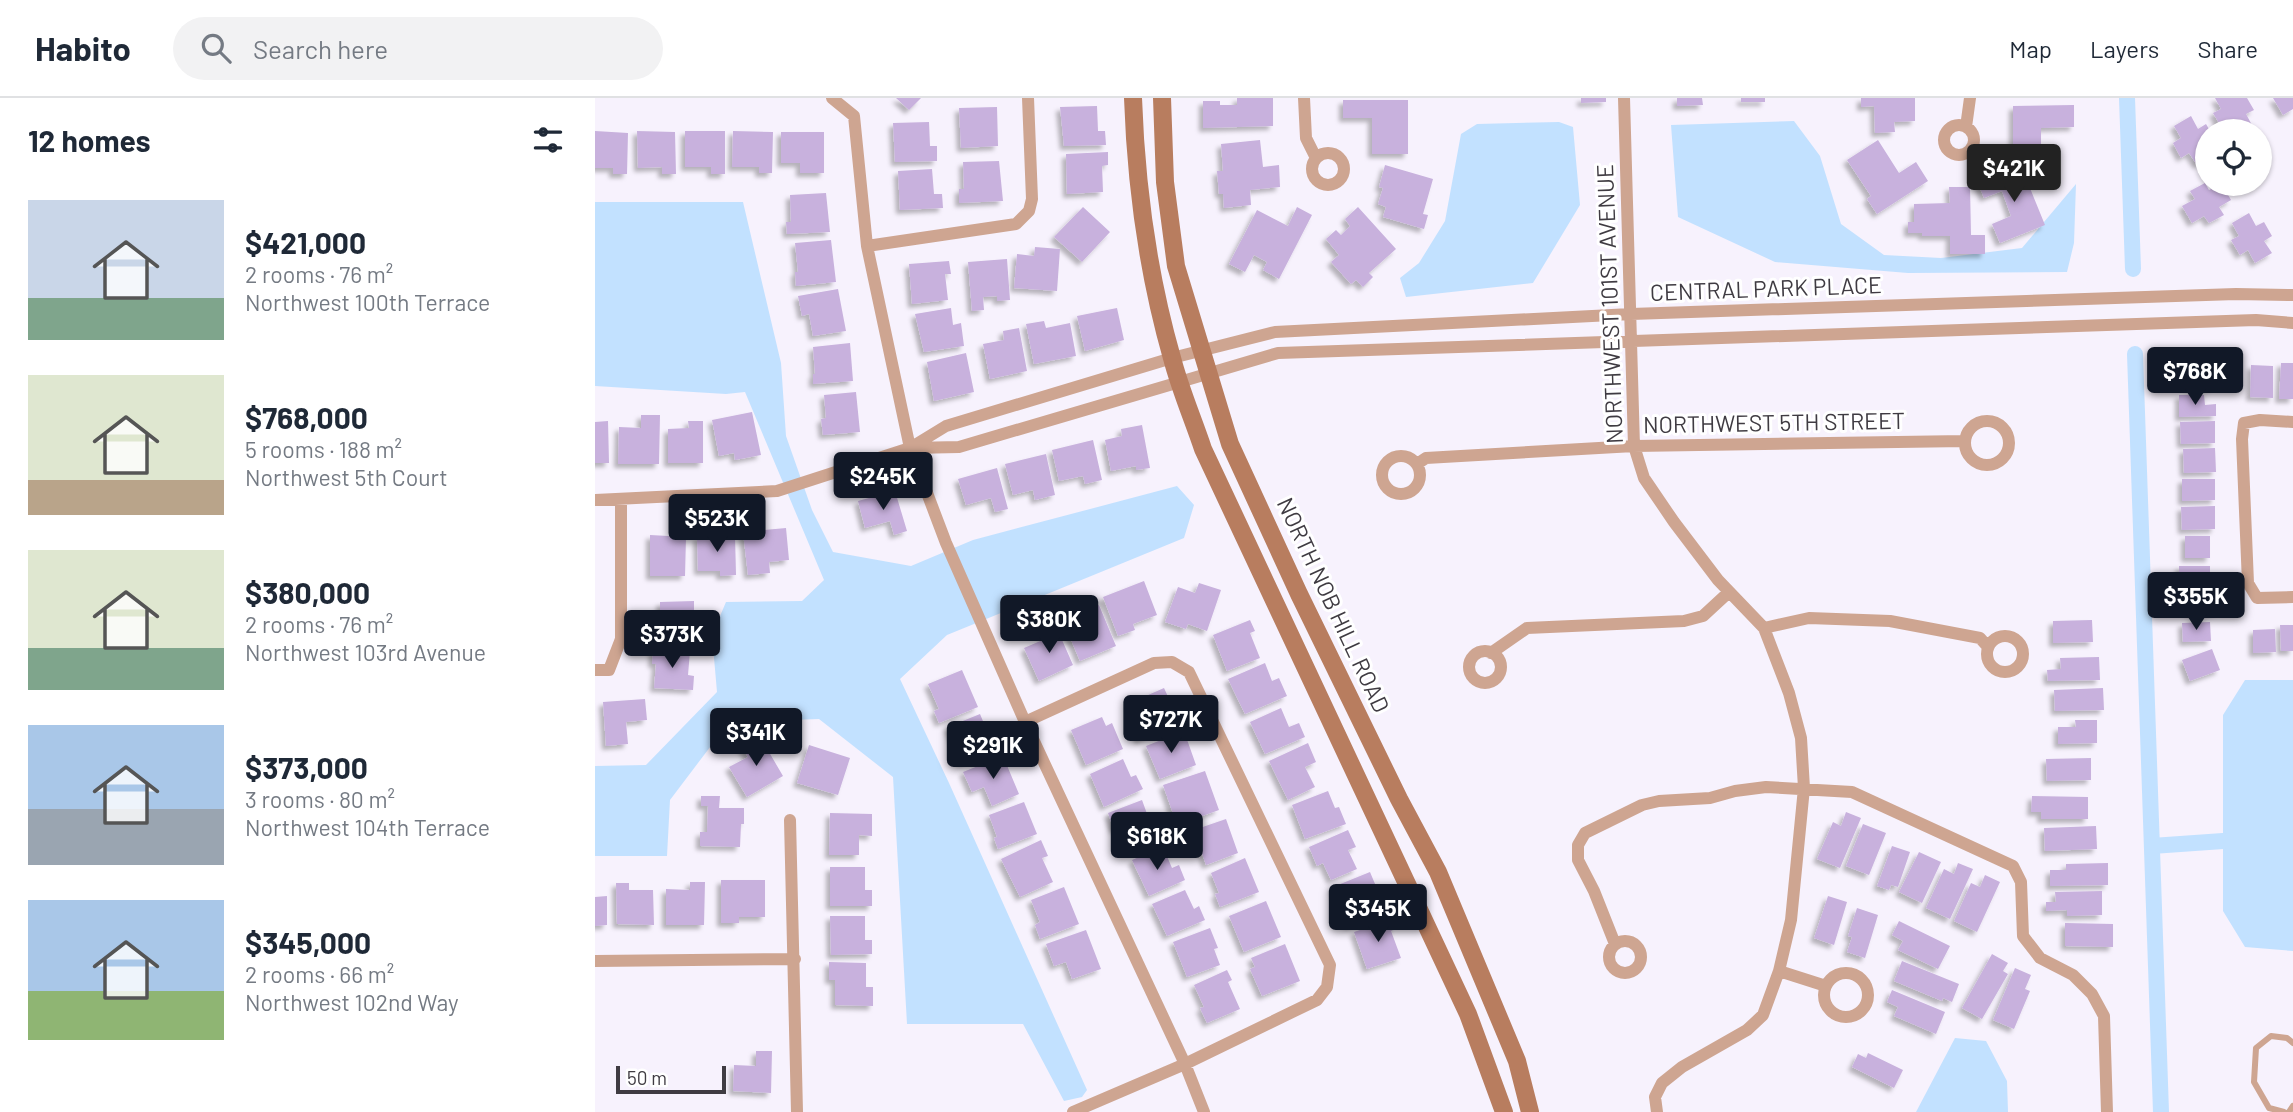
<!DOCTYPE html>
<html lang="en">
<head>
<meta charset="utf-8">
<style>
	body { margin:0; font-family:Barlow,sans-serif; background:#f2f2f3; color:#1f2937; height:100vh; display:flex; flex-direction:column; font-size:26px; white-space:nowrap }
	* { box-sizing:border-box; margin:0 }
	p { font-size:23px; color:#747a83 }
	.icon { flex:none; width:38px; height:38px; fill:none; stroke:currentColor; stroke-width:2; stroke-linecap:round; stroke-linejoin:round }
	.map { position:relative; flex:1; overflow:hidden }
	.details { display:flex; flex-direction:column; background:#fff; width:595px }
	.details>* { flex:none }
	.buttons { position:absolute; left:1600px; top:21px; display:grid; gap:14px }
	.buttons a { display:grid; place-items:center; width:77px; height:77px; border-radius:50%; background:#fff; box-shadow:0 2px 5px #0004; font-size:35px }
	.scale { position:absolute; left:21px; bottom:18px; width:110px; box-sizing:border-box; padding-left:7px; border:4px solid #3f3b42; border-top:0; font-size:19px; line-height:24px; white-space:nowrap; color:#3f3b42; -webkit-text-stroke:5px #fff; paint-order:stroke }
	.price { position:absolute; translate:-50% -60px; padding:0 16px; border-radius:7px; background:#111827; color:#fff; font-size:23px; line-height:46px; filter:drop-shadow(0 2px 4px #0008) }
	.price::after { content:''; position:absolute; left:50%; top:42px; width:21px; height:16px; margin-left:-10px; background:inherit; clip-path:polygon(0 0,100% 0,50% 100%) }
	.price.current { background:#222; color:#fff }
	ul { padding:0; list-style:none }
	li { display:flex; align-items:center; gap:21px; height:175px; padding:0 28px }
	li span { display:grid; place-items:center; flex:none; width:196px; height:140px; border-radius:0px; color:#555 }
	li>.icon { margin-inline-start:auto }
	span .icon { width:84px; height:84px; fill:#fffc; stroke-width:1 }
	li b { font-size:30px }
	h2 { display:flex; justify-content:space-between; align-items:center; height:84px; padding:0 28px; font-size:30px }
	header { display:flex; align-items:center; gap:42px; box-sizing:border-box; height:98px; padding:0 35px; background:#fff; border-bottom:2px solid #e0e1e3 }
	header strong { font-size:33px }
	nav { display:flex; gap:38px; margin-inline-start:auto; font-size:24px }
	.search { width:490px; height:63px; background:#f2f2f3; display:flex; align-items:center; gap:18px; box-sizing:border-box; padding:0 24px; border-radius:38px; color:#747a83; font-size:26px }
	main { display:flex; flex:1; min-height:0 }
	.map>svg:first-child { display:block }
</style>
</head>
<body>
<header>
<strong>Habito</strong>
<div class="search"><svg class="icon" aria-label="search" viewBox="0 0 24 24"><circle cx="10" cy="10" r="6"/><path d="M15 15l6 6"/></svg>Search here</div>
<nav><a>Map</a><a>Layers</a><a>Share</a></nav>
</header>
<main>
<section class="details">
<h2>12 homes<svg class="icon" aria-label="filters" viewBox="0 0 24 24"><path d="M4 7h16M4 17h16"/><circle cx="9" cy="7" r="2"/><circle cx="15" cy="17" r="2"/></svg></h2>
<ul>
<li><span style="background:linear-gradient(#c9d6e8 70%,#7fa58c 0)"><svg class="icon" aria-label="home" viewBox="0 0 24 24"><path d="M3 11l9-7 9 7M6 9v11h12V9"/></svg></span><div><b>$421,000</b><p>2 rooms · 76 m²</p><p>Northwest 100th Terrace</p></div></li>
<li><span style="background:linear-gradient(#dfe7d0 75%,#b9a48a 0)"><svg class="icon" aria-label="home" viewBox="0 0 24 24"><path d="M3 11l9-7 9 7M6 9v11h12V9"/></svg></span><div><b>$768,000</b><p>5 rooms · 188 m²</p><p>Northwest 5th Court</p></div></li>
<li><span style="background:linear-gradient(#dfe7d0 70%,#7fa58c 0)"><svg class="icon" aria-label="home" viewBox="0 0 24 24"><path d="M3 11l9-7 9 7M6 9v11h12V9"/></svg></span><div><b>$380,000</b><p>2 rooms · 76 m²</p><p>Northwest 103rd Avenue</p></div></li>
<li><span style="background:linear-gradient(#a9c7e8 60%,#9aa5b1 0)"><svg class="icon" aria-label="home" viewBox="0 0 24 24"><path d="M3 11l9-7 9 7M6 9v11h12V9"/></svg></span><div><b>$373,000</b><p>3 rooms · 80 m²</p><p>Northwest 104th Terrace</p></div></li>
<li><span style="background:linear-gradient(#a9c7e8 65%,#8fb573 0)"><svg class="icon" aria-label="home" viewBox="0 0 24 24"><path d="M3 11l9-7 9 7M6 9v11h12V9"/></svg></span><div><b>$345,000</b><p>2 rooms · 66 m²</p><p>Northwest 102nd Way</p></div></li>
</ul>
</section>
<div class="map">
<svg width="1698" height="1014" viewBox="0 0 1698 1014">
	<defs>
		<filter id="shadow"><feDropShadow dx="-4" dy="4" stdDeviation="2" flood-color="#0004"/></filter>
	</defs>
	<rect width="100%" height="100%" fill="#f7f2fd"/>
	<!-- water -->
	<path fill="#c2e1ff" d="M1199,23L1225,58L1246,126L1289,157L1346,160L1427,150L1481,86L1479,145L1472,174L1313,175L1180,164L1083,119L1076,27Z
		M964,24L978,29L985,107L938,185L811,199L805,180L824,165L850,123L866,36L882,26Z
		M0,104H148L186,265L191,338L217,412L238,454L316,468L378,442L582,388L599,407L589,440L352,537L305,581L354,685L492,992L487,999L469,1003L428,926H312L298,679L224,621L134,624L75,702L72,758H0V668L51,667L122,594L117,537L131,504L207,503L229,482L150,294L131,296L0,288Z
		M1650,582H1698V853L1650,849L1628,813V617Z
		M1360,940L1391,943L1412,983L1413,1014H1321Z"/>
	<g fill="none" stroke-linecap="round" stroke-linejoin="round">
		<!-- canal -->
		<path stroke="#c2e1ff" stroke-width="16" d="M1532,0L1538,171
			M1540,256L1566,1014
			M1557,748L1628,743"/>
	</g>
	<!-- building -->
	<path fill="#c8b1dd" filter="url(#shadow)" d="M301,0H326L314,12Z
		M642,0H678V28L608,30V3H625V7H642Z
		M986,0H1011V4L986,5Z
		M1082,0H1107L1108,7L1082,8Z
		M1146,0H1170V4H1146Z
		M1266,0H1320V23L1299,24L1300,34L1280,35L1279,8L1266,9Z
		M1620,0H1652L1659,12L1651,16L1658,29L1650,33H1639L1635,26L1627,30L1618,15L1626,11Z
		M1678,0H1698V11L1688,17Z
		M748,2H813V56H777V20H748Z
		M1479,7V29L1446,30V52L1418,53V8Z
		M502,8L503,33H510L511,47L469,48L465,9Z
		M402,9L403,48L366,50L364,10Z
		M1596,18L1603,31L1611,26L1615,33H1612V61L1602,67L1594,55L1586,60L1578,45L1586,40L1579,28Z
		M334,24L335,48H342V63L300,64L298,25Z
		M0,33L33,35L32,76H18V70H0Z
		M42,33L80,34L81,76H67V69L43,70Z
		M90,33H130V76H116V69H90Z
		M138,33L178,34L177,75H164V69H137Z
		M186,34H229V75H205V65H186Z
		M665,42L668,69L684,67L685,89L655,92L656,107L629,110L628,96H624L622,73H628L626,46Z
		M1283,42L1304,75L1321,64L1333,83L1282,116L1272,101L1276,98L1252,62Z
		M513,54V67L507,68L508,94L472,96L471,56Z
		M404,63L408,103L364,105V91H369L368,64Z
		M790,67L838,81L828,116L833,117L829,131L788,119L791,109L783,106L788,90L784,89Z
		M1426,68L1450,127L1405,145L1397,126L1416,118L1407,93L1389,100L1383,85Z
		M337,71L339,96H347L348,110L305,112L303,73Z
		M1610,85L1614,92L1627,86L1636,102L1624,109L1629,117L1614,125L1609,118L1597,125L1587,108L1600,101L1595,93Z
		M1354,89H1375L1376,137H1390V156H1355V138H1327V135H1313V124H1319V106L1355,105Z
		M231,95L235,134L192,136L191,124H196L195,97Z
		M488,109L515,134L487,164L459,139Z
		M702,109L717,117L684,181L668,172L672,164L659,157L650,174L634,166L662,112L693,128Z
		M763,109L801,151L774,175L778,179L768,189L761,182L756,186L736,164L744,157L731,141L741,132L746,137L755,128L750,121Z
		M1654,115L1661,128L1669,124L1677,138L1669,143L1677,155L1660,165L1653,152L1645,157L1636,142L1644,138L1637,125Z
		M236,142L241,184L201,188L200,174H203L200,145Z
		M440,149L465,151L462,193L419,190L422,156L439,158Z
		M412,161L415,202L402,203V198L388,199L389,212L377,213L373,164Z
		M354,163L356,176H350L353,202L317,206L314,166Z
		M243,191L251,233L218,238L214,216L207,218L203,198Z
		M356,210L358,227L366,225L369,248L329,254L320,216Z
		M522,210L529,242L490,253L482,218Z
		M449,223L451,230L475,225L481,258L439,266L431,226Z
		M424,230L432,273L395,281L388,246L409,242L408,233Z
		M255,245L258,283L218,286V276H220L218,249Z
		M371,255L379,294L339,303L332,264Z
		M1591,259L1624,264L1620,289L1588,284Z
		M1686,265H1698V301H1684Z
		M1656,267L1678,268V300L1655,299Z
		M261,294L265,334L228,337L226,321L231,320L229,297Z
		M1584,297H1609L1610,307L1621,306V318L1584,319Z
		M157,314L166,357L140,362L139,355L124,358L117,322Z
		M46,317H65L64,366H23L24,329L46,330Z
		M13,323L14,365H0V324Z
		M93,323H108V365H73V331L94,330Z
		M1620,323V345L1586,346L1585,324Z
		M547,327L555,370L541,372V368L516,373L510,342L527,338L526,331Z
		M498,342L507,382L490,386L488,378L464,383L457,352Z
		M1620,350L1621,374L1589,375L1588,351Z
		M451,356L460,397L440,402L438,392L418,397L410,366Z
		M402,370L413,411L400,414L396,400L371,407L363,381Z
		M1587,381H1620V402L1587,403Z
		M300,393L312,433L299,437L295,423L270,430L263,403Z
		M1620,408V431L1587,432L1586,409Z
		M191,430L194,462L174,464L175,475L153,477L148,434Z
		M55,437L91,439L90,478H55Z
		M140,437L141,477L125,478V473H103L102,438Z
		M1590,438H1615V460H1590Z
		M1584,468H1615V488H1584Z
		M549,483L562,517L538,526L540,532L523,538L508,499Z
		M604,485L626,492L612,533L593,526L591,531L570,524L583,489L600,495Z
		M1590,491L1612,492L1611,497H1624L1623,514L1590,513Z
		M99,503V527H106V542L65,543V504Z
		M504,507L521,548L485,563L471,530L479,527L476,519Z
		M655,522L660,533L655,535L665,560L632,573L618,537Z
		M1497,522L1498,544L1458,545V523Z
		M1615,524L1616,543L1588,544L1587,525Z
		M1685,527H1698V553H1686Z
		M461,528L478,567L444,583L429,550L450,541L447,534Z
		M1680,531L1681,554L1658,555V532Z
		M58,551L95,553L93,577L99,578L98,592L59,590L61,566H57Z
		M1617,551L1625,572L1595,583L1587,562Z
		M1504,559L1505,582L1453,583L1452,572L1466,571L1465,560Z
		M670,565L677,583L684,580L692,598L650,616L633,581Z
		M367,572L383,609L344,625L339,613L344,611L333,586Z
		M569,590L575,603L570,605L574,615L579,613L585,625L544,642L539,629L544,627L535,605Z
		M1508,590L1509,612L1460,613L1459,592Z
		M50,601L52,622L31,624L33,646L11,648L8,604Z
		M686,610L694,629L704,625L710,639L670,656L655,624Z
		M385,616L395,640L398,638L403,651L367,665L353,629Z
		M507,619L511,628L517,625L528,651L491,667L476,632Z
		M1480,622H1502V645L1463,646V629H1481Z
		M589,633L601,667L565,681L551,648Z
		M164,637L188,678L152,699L134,669L153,659L146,648Z
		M713,645L721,664L710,669L720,689L693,702L674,663Z
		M214,647L255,660L243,697L202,685Z
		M408,658L424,696L397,708L389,689L377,694L368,674Z
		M1496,660V682L1452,683L1451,661Z
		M528,661L536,679L541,677L548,691L509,709L495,676Z
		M610,673L624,712L582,727L568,687Z
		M733,693L740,710L744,709L751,726L710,741L697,707Z
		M106,698H125L124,710H149V726H146L145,749L105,748V734H112L113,708H106Z
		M1437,698L1493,699V721H1446V714H1436Z
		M547,702L555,724L563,722L570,738L534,752L526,729L519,732L513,715Z
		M429,704L442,736L403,751L399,740L402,739L394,717Z
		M1251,714L1266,720L1245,770L1222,761L1238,724L1246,728Z
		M235,715L277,716V738L264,737V757H234Z
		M631,721L643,755L611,767L599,732Z
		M1268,726L1291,735L1274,777L1251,768Z
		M1501,728L1502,751L1450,753L1449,730Z
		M753,732L761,749L753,752L762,771L736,782L728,765L722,768L714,749Z
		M446,742L453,758L447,760L458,784L425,799L406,761Z
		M1297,748L1315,754L1303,789L1296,787L1294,792L1282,788Z
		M568,749L577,770L584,767L590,782L554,798L537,762Z
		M1324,754L1346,764L1327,805L1304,794Z
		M650,760L664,794L625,809L620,796L624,795L616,775Z
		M1363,765L1378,771L1355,821L1331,810L1349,771L1359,776Z
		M1513,765V787L1455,788V772H1471V766Z
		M235,769H270V792H277V808H235Z
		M775,774L783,793L771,797L780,818L754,828L738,789Z
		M1390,777L1405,784L1382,834L1359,823L1376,785L1385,789Z
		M126,782H170V819H144V825H126Z
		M95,784H110L109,827H71V791L95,792Z
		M21,785H34V792H58L59,827L22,826Z
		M469,789L484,826L445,841L440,827L445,824L436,802Z
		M590,792L599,811L604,808L610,822L572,838L557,806Z
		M1507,793V817L1472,818V812L1451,813V804H1461L1460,794Z
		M12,798V827L0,828V799Z
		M1233,798L1252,804L1239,847L1219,840Z
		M671,803L686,839L649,854L634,818Z
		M1262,810L1283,817L1270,860L1252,854L1257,839L1253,838Z
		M235,818H270V842H277V856L236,857Z
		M797,821L800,831L796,833L806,860L772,871L759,834Z
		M1304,823L1355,848L1343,871L1303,852L1308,843L1297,837Z
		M1470,825L1518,826V849L1470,848Z
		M615,830L623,850L619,851L625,867L592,879L578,844Z
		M491,832L506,871L477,881L471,864L459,868L451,846Z
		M690,846L705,883L667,898L655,871L660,869L656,860Z
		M1397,856L1413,865L1408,873L1413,876L1387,921L1367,910Z
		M1307,863L1364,886L1357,904L1348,900L1347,903L1299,883Z
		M234,864L271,865V889H278V908L240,907V882H234Z
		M1420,870L1436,877L1430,891L1435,893L1419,931L1398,922Z
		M632,872L637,882L633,884L645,911L612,925L605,910L609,909L599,887Z
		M1297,892L1350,914L1341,936L1299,918L1303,909L1292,904Z
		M161,953H177L176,995L138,993L139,967L161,968Z
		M1273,955L1308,972L1299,990L1257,969L1263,956L1271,960Z"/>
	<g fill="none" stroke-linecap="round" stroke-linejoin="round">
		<!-- service -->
		<path stroke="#cea591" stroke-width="6" d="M1689,1014L1674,1010L1659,984L1661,950L1676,938L1692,940L1698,945
			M1694,1014L1698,1008"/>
		<!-- minor -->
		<path stroke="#cea591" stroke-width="12" d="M237,0L259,18L272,148L315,350L351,445L430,624L590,966L609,1014
			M709,0L711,40L721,60
			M1029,0L1039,348L1049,380L1079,424L1123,482L1169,530L1194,595L1206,640L1209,690L1196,822L1184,873L1168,917L1152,932L1087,969L1067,985L1060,999L1062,1014
			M1349 42a15 15 0 1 1 30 0a15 15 0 1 1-30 0Z
			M1371,29L1375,0
			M717 71a16 16 0 1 1 32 0a16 16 0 1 1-32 0Z
			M272,148L421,126L434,113L437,101L433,0
			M1370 345a22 22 0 1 1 44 0a22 22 0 1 1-44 0Z
			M1698,324L1665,322L1649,325L1647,341L1653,485L1662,500L1698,499
			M316,350L364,349L683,255L1661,222L1698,225
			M787 377a19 19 0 1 1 38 0a19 19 0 1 1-38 0Z
			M822,366L831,360L1039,348L1370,343
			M0,402L182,393L315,350L351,328L577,260L680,234L1036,216L1641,196L1698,197
			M1169,530L1214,520L1295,523L1385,540L1393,549
			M1392 556a18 18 0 1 1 36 0a18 18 0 1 1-36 0Z
			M874 569a16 16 0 1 1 32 0a16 16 0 1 1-32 0Z
			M896,555L932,530L1089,523L1108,518L1134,494
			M0,572H14L26,541V402
			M430,624L559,565L577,564L594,574L735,867L732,889L722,902L590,966L478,1014
			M195,722L202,1014
			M1014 859a16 16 0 1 1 32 0a16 16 0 1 1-32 0Z
			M1020,846L999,793L983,762V747L990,735L1047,707L1064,703L1115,700L1140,693L1171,689L1257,694L1418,768L1426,784L1428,838L1445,860L1478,877L1497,896L1509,918L1512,1014
			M0,863L200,861
			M1184,873L1231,888
			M1229 897a22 22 0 1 1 44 0a22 22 0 1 1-44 0Z"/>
		<!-- secondary -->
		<path stroke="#b87d5f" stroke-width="18" d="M538,0C541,87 553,176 577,260C585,291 598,321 608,351L873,916L909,1014
			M567,0L570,84L581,168L635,346L704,496L804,701L843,774L922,963L935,1014"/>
	</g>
	<g text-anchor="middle" stroke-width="6" stroke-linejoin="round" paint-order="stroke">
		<!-- street labels -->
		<g font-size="23" fill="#3f3b42" stroke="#fff">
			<text transform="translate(1171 191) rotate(-2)" y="8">CENTRAL PARK PLACE</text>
			<text transform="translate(1015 206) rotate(-92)" y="8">NORTHWEST 101ST AVENUE</text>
			<text transform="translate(1179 325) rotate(-1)" y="8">NORTHWEST 5TH STREET</text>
			<text transform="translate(738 507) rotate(65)" y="8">NORTH NOB HILL ROAD</text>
		</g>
	</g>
</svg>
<div class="buttons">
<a><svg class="icon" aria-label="locate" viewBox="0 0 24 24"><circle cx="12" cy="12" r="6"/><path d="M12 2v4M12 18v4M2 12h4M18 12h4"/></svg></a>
</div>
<div class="scale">50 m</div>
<b class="price current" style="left:1419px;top:106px">$421K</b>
<b class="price" style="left:1600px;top:309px">$768K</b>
<b class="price" style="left:288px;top:414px">$245K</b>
<b class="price" style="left:122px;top:456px">$523K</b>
<b class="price" style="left:1601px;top:534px">$355K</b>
<b class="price" style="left:454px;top:557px">$380K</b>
<b class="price" style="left:77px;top:572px">$373K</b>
<b class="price" style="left:576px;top:657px">$727K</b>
<b class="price" style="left:161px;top:670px">$341K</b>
<b class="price" style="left:398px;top:683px">$291K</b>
<b class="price" style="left:562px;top:774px">$618K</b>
<b class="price" style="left:783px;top:846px">$345K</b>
</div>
</main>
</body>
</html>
